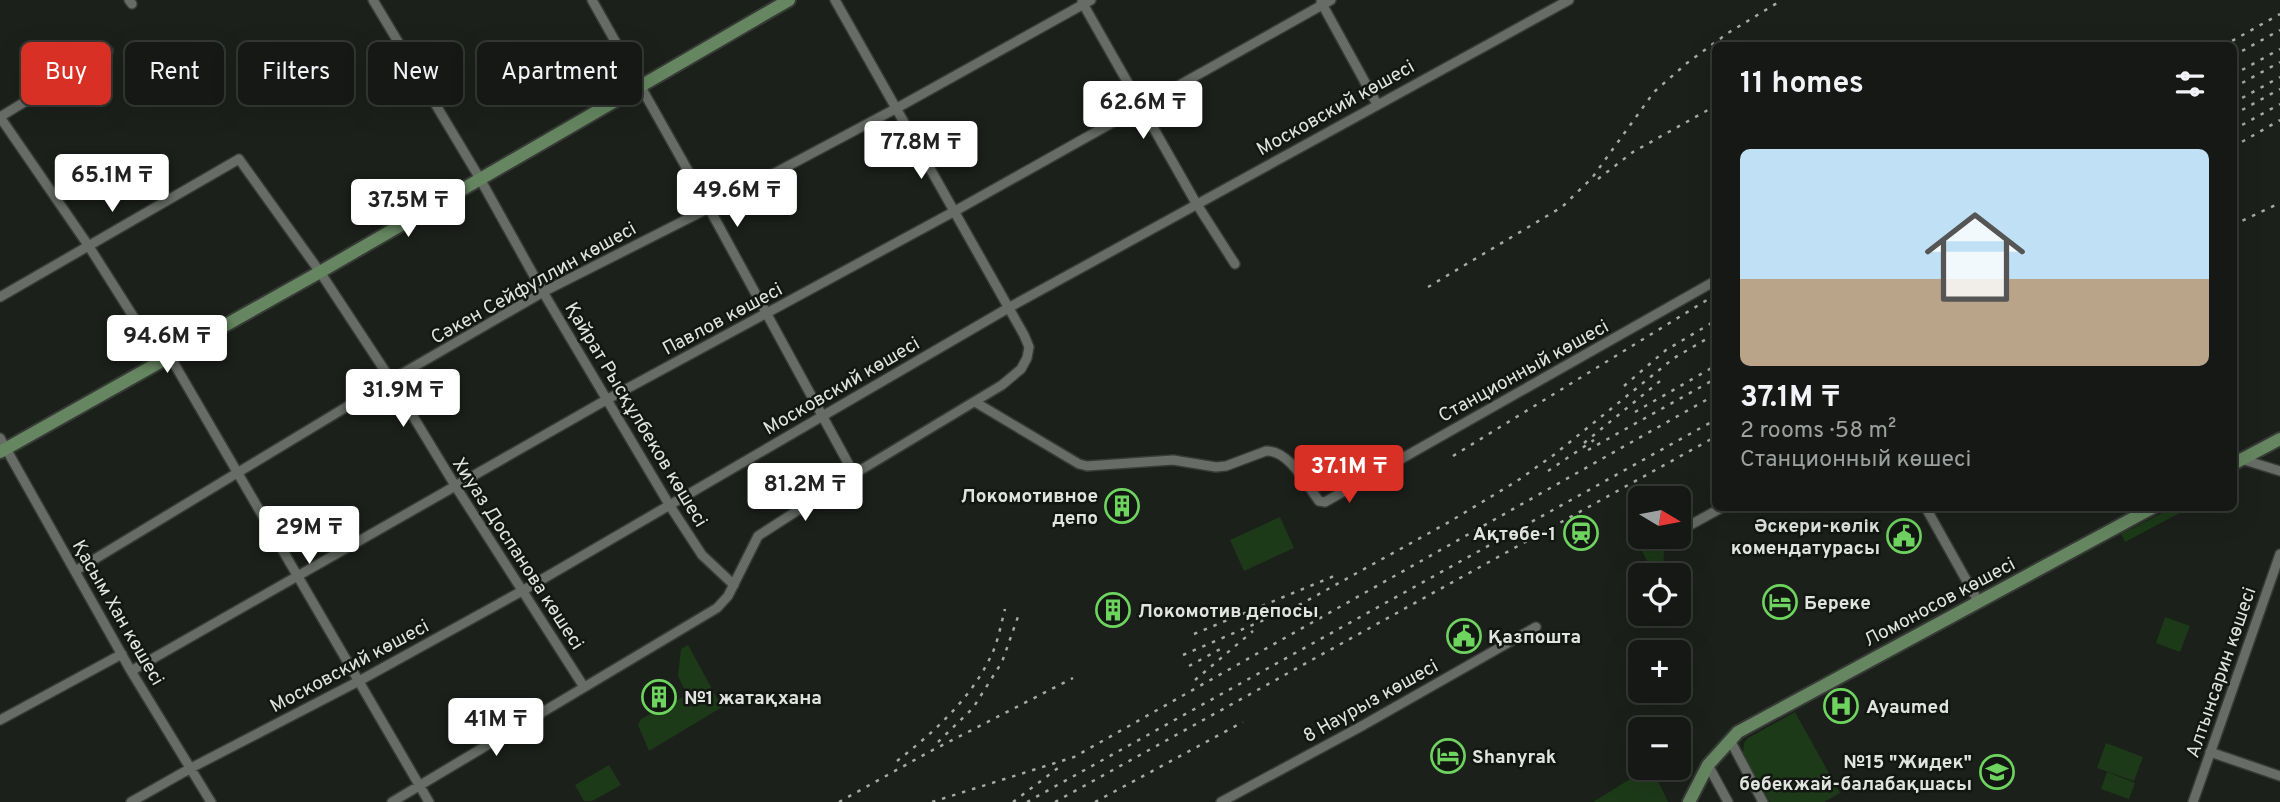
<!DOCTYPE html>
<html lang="en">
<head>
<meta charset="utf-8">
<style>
	body { margin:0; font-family:Overpass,sans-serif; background:#222522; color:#f1f3f6; height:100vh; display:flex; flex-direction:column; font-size:26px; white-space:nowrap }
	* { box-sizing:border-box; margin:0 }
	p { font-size:23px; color:#9da0a0 }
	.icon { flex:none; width:38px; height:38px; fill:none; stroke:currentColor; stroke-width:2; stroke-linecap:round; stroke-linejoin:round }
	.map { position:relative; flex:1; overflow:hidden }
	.sheet { position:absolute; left:1712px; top:42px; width:525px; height:469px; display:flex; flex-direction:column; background:#151814; border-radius:10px; box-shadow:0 7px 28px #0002,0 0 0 2px #343734 }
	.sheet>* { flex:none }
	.banner { position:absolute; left:21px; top:42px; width:665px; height:63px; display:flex; gap:14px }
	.needle { width:46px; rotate:100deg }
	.fabs { position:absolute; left:1628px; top:486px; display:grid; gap:14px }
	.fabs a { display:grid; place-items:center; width:63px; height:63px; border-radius:10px; background:#151814; box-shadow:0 7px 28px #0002,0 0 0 2px #343734; font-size:35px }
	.price { position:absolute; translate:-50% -60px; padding:0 16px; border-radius:7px; background:#fff; color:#222; font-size:23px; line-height:46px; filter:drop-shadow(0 2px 4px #0008) }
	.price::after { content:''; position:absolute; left:50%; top:42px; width:21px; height:16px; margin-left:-10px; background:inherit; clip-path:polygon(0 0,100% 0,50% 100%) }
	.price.active { background:#d93025; color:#fff }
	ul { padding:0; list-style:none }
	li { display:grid; align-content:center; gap:14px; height:371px; padding:0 28px }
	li+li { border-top:2px solid #343734 }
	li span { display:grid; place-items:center; height:217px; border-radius:10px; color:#555 }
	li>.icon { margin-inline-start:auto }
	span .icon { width:126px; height:126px; fill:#fffc; stroke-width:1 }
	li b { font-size:30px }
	h2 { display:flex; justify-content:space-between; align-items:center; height:84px; padding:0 28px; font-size:30px }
	.tag { padding:0 24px; border-radius:10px; background:#151814; box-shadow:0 7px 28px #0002,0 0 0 2px #343734; font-size:24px; line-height:63px }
	.tag.active { background:#d93025; color:#fff }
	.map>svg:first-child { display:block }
</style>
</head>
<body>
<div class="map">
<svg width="2280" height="802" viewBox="0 0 2280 802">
	<rect width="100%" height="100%" fill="#1c201b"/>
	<!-- green -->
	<path fill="#1c3a18" d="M2172,508H2189L2125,542L2121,534Z
		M1280,517L1294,548L1244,571L1230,540Z
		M1655,537H1665L1663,569L1654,573L1639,546Z
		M2165,617L2190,626L2180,652L2156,643Z
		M688,645L722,707L649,751L638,725L641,719L687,695L678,676L681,649Z
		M1795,712L1840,793L1824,802H1770L1743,754L1744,743L1748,738Z
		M2106,743L2143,757L2134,781L2097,768Z
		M609,765L621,785L592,801H584L575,785Z
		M1648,768H1652L1668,802H1593Z
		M2107,772L2135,783L2129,799L2101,789Z"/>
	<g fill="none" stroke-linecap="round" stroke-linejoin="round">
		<!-- street casing -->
		<g stroke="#373a36" stroke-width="12">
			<path id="street" d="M129,0L132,4
				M373,0L479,177L543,292L670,506L702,555L734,585
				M592,0L709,208L854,474
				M1082,2L1196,203L1235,264
				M1321,2L1377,104
				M0,117L88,245L157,354L172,360L429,802
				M0,117L108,51
				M0,297L239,159L320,272L391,380L456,487L584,687
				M975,402L1079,464L1087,466L1173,460L1216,467L1226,466L1266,451C1289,450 1306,484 1319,501L1325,502L1715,281
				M0,438L131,671L211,802
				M2241,459L2280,471
				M1926,508L1978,601
				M1683,529L1721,508
				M75,571L391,380L543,292L709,208L897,108L1091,0
				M131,671L606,400L955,211L1331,0
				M0,720L122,654
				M1730,740L1763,802
				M2210,752L2280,776
				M1708,765L1728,802
				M131,802L191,768L359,681L522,591L1010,307L1569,0
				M392,802L717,608L728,596L758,536L854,474L1002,385L1021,369L1027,358L1029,347L1024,335L835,0
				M1221,802L1360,727L1536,627
				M2193,802L2280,554"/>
		</g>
		<!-- secondary casing -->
		<g stroke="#373a36" stroke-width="16">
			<path id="secondary" d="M0,452L320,272L789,0
				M2233,464L2280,439
				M1689,802L1708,765L1738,732L2152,508"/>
		</g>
		<!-- street -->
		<use href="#street" stroke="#676c66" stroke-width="9"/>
		<!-- secondary -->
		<use href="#secondary" stroke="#658660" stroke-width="12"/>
		<!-- rail -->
		<path stroke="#a6a9a5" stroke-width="2.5" stroke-dasharray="3.5 7" stroke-linecap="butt" d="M2223,46L2280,14
			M2233,56L2280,30
			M2233,75L2280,49
			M2233,88L2280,62
			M2233,103L2280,77
			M2233,115L2280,89
			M2233,130L2280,104
			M2233,147L2280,120
			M1598,179L1633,152L1715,106
			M2233,225L2280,203
			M1428,287L1562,207L1592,178L1654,92L1687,63L1728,33L1782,0
			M1624,386L1666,350L1715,321
			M1635,412L1715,366
			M1584,443L1665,377
			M1588,450L1715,379
			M1453,456L1715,295
			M1548,471L1594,440
			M1194,634L1339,574
			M1183,655L1301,604L1449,522L1517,481L1555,454L1674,358L1715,334
			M1189,666L1224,647
			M1195,680L1253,631
			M938,742L973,708L1002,662L1020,611
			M897,761C934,732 970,700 991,656C998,642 1001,624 1005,609
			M839,802L929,752L1073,678
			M932,802L1074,757L1715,395
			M1013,802L1062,765
			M1027,802L1715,420
			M1055,802L1715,437
			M1095,802L1243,722"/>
	</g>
	<!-- icons -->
	<defs>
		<g id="building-ring" transform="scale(1.75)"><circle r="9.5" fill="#131712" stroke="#6fd360" stroke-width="1.5"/><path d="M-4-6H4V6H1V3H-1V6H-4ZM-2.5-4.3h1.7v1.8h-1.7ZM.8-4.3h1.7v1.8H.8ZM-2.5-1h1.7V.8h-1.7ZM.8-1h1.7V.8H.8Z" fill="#6fd360"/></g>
		<g id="station-ring" transform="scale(1.75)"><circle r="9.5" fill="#131712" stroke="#6fd360" stroke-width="1.5"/><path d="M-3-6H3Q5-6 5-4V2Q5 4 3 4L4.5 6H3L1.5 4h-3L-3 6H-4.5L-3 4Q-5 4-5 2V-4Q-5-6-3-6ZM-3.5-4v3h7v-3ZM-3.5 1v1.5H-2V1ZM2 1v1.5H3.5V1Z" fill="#6fd360"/></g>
		<g id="civic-ring" transform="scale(1.75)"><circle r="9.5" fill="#131712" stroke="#6fd360" stroke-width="1.5"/><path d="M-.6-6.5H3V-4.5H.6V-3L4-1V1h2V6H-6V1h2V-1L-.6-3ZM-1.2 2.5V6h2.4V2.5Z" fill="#6fd360"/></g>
		<g id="hotel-ring" transform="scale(1.75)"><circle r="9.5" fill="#131712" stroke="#6fd360" stroke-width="1.5"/><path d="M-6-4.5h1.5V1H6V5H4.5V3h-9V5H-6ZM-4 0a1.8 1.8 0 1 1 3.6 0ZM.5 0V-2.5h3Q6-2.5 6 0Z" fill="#6fd360"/></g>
		<g id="hospital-ring" transform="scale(1.75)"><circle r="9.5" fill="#131712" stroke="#6fd360" stroke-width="1.5"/><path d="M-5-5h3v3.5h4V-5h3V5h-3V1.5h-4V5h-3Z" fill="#6fd360"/></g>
		<g id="school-ring" transform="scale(1.75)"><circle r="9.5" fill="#131712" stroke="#6fd360" stroke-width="1.5"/><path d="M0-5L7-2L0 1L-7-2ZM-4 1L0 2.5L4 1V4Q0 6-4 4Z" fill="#6fd360"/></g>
	</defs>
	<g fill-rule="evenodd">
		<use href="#building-ring" x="1122" y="506"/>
		<use href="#station-ring" x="1581" y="533"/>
		<use href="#civic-ring" x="1904" y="536"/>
		<use href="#hotel-ring" x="1780" y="602"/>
		<use href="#building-ring" x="1113" y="610"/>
		<use href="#civic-ring" x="1464" y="636"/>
		<use href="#building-ring" x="659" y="697"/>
		<use href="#hospital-ring" x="1841" y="706"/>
		<use href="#hotel-ring" x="1448" y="756"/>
		<use href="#school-ring" x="1997" y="772"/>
	</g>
	<g text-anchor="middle" stroke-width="5" stroke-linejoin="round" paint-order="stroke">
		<!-- street labels -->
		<g font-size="19" fill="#e1e3e0" stroke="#131712">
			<text transform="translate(1335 107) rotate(-29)" y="7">Московский көшесі</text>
			<text transform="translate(533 282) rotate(-29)" y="7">Сәкен Сейфуллин көшесі</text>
			<text transform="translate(722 318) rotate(-28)" y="7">Павлов көшесі</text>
			<text transform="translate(1523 370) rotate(-29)" y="7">Станционный көшесі</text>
			<text transform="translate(841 385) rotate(-30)" y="7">Московский көшесі</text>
			<text transform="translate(637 414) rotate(59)" y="7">Қайрат Рысқұлбеков көшесі</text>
			<text transform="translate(519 553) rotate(57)" y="7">Хиуаз Доспанова көшесі</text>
			<text transform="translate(1939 601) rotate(-28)" y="7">Ломоносов көшесі</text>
			<text transform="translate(119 612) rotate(60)" y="7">Қасым Хан көшесі</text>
			<text transform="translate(349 665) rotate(-28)" y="7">Московский көшесі</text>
			<text transform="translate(2220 672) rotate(-71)" y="7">Алтынсарин көшесі</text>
			<text transform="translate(1370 700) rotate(-29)" y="7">8 Наурыз көшесі</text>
		</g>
		<!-- poi labels -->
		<g font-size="19" font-weight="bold" fill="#e1e3e0" stroke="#131712" text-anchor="start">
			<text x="1098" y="502" text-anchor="end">Локомотивное<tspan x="1098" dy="22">депо</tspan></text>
			<text x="1880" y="532" text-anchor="end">Әскери-көлік<tspan x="1880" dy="22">комендатурасы</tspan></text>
			<text x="1556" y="540" text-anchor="end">Ақтөбе-1</text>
			<text x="1804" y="609">Береке</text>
			<text x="1138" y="617">Локомотив депосы</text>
			<text x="1488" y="643">Қазпошта</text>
			<text x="684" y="704">№1 жатақхана</text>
			<text x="1866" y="713">Ayaumed</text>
			<text x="1472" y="763">Shanyrak</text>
			<text x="1972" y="768" text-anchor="end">№15 "Жидек"<tspan x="1972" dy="22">бөбекжай-балабақшасы</tspan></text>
		</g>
	</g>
</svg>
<div class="fabs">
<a><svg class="needle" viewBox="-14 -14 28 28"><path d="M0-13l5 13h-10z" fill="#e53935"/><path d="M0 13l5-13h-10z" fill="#9da0a0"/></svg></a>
<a><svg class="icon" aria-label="locate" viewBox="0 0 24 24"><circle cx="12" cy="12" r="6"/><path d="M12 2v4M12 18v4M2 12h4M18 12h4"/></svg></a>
<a>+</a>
<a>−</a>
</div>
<b class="price" style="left:1143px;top:141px">62.6M ₸</b>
<b class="price" style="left:921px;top:181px">77.8M ₸</b>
<b class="price" style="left:112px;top:214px">65.1M ₸</b>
<b class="price" style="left:737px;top:229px">49.6M ₸</b>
<b class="price" style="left:408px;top:239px">37.5M ₸</b>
<b class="price" style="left:167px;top:375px">94.6M ₸</b>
<b class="price" style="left:403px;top:429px">31.9M ₸</b>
<b class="price active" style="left:1349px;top:505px">37.1M ₸</b>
<b class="price" style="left:805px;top:523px">81.2M ₸</b>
<b class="price" style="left:309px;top:566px">29M ₸</b>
<b class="price" style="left:496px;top:758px">41M ₸</b>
<div class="banner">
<a class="tag active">Buy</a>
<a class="tag">Rent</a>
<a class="tag">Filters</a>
<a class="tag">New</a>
<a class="tag">Apartment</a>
</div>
<section class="sheet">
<h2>11 homes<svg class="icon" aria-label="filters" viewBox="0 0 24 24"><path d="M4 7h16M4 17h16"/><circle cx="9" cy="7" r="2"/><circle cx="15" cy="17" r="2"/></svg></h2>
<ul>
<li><span style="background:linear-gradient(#bfe0f5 60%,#b9a48a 0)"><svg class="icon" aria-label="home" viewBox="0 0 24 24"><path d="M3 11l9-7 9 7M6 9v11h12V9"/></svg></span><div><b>37.1M ₸</b><p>2 rooms · 58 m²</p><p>Станционный көшесі</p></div></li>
</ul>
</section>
</div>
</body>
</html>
